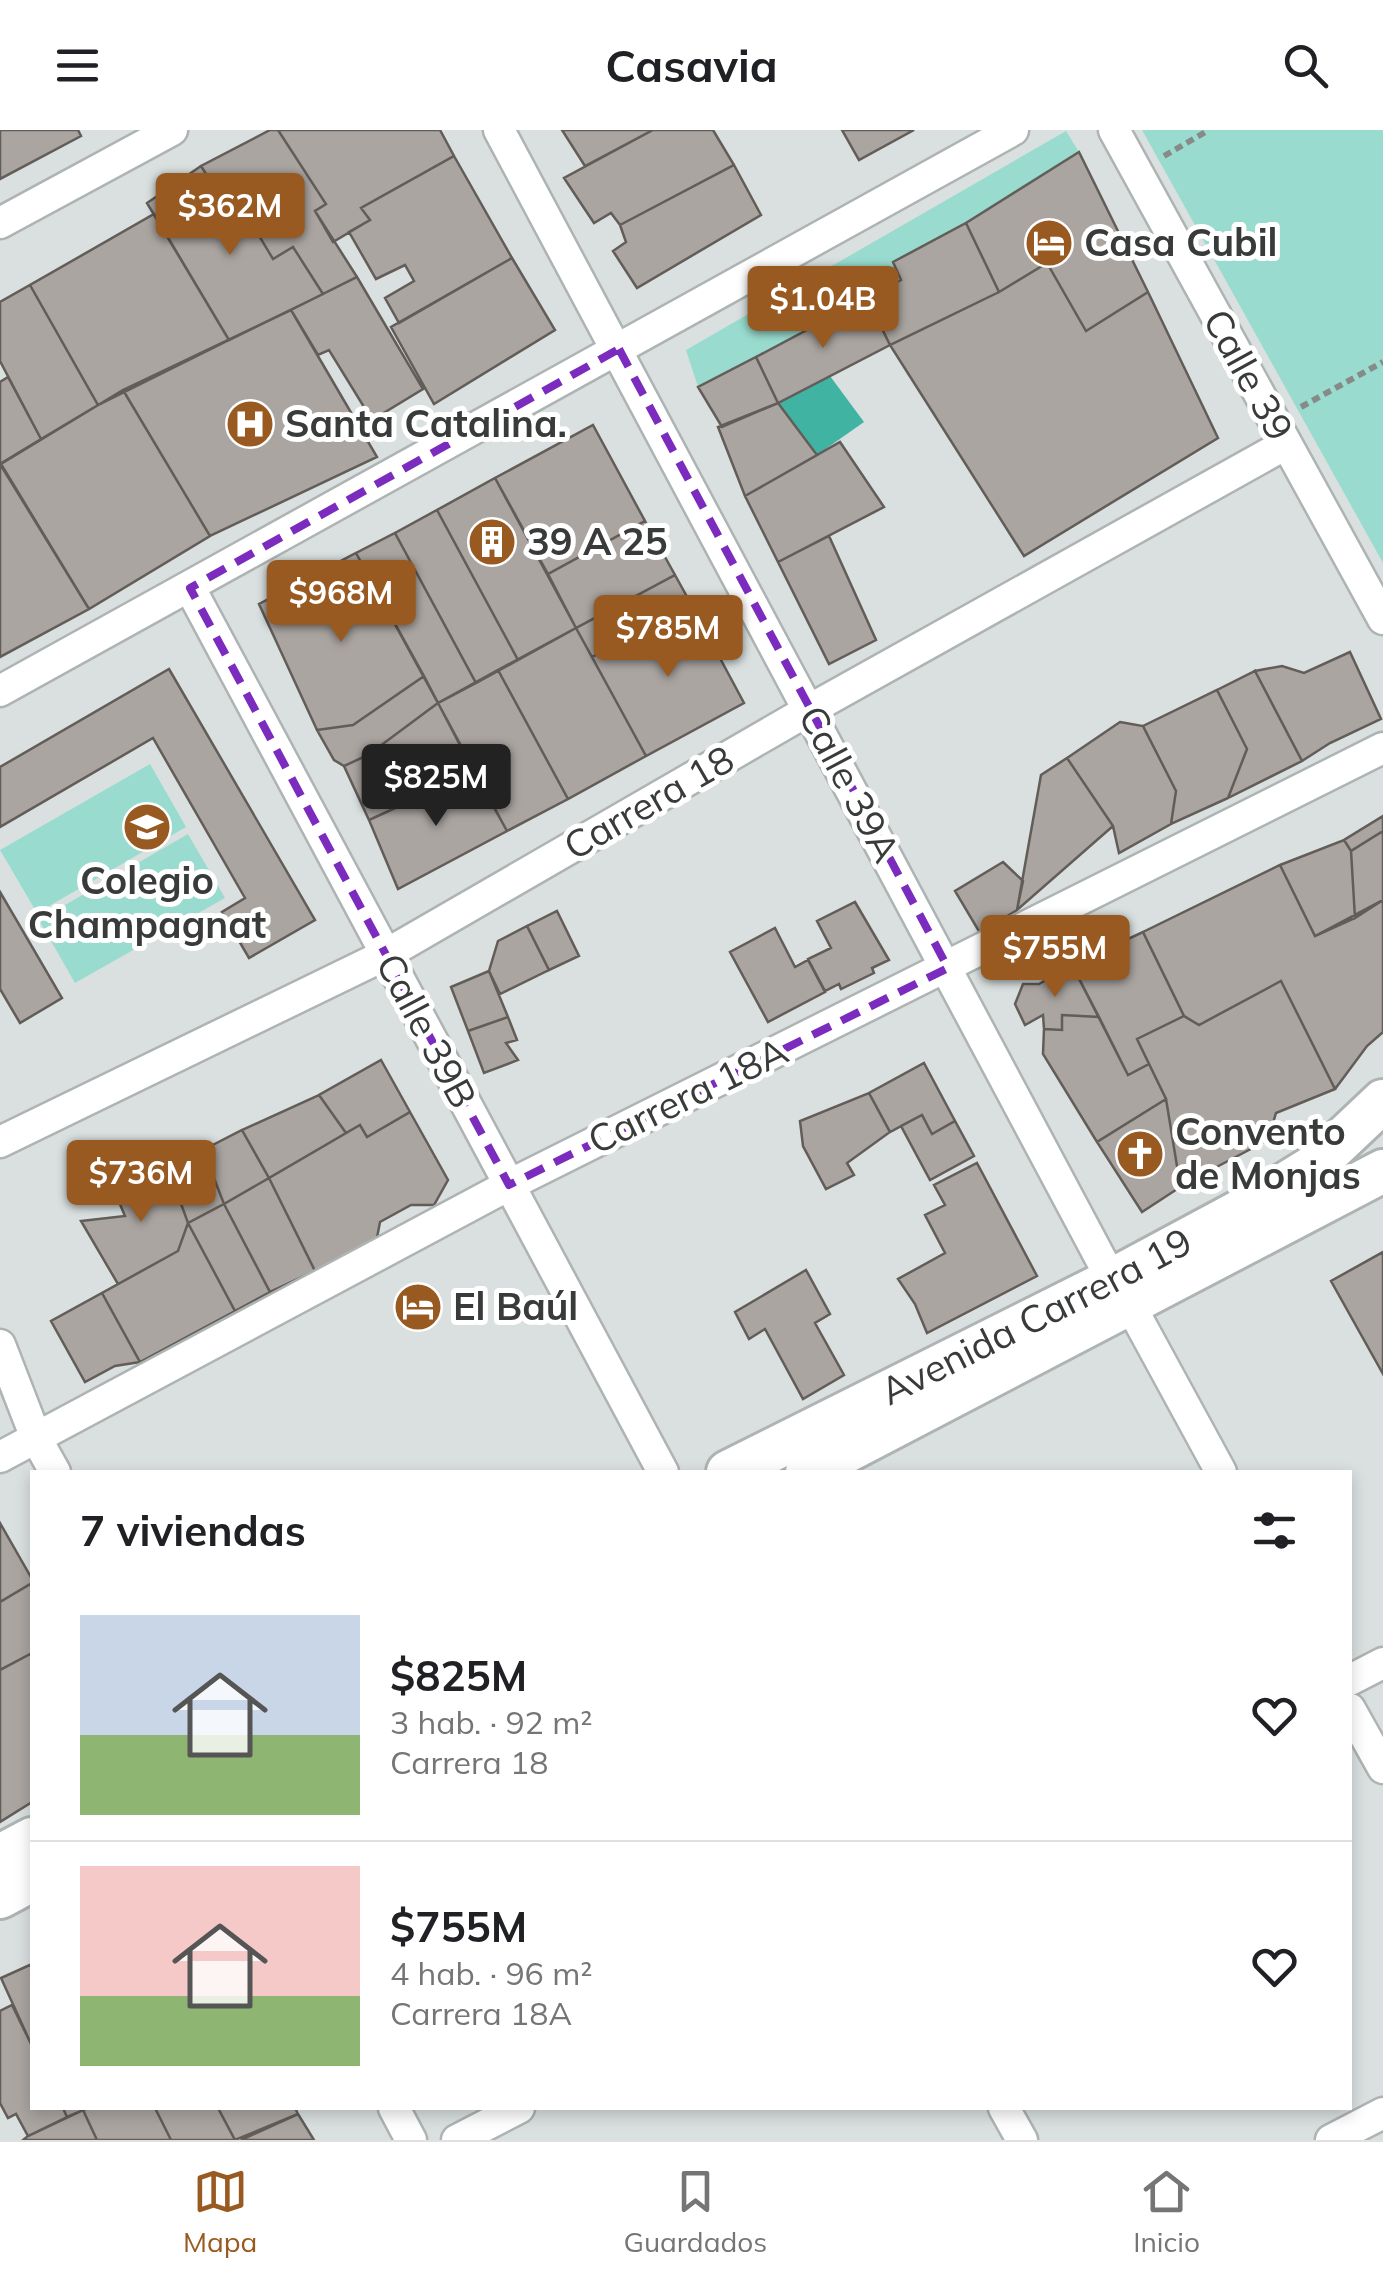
<!DOCTYPE html>
<html lang="es">
<head>
<meta charset="utf-8">
<style>
	body { margin:0; font-family:Mulish,sans-serif; background:#f2f2f2; color:#202124; height:100vh; display:flex; flex-direction:column; font-size:38px; white-space:nowrap }
	* { box-sizing:border-box; margin:0 }
	p { font-size:32px; color:#757577 }
	.icon { flex:none; width:55px; height:55px; fill:none; stroke:currentColor; stroke-width:2; stroke-linecap:round; stroke-linejoin:round }
	.map { position:relative; flex:1; overflow:hidden }
	.side { position:absolute; left:30px; top:1340px; width:1322px; height:640px; display:flex; flex-direction:column; background:#fff; border-radius:0px; box-shadow:0 5px 15px #0003 }
	.side>* { flex:none }
	.price { position:absolute; translate:-50% -85px; padding:0 22px; border-radius:10px; background:#995a21; color:#fff; font-size:32px; line-height:65px; filter:drop-shadow(0 2px 5px #0008) }
	.price::after { content:''; position:absolute; left:50%; top:60px; width:30px; height:22px; margin-left:-15px; background:inherit; clip-path:polygon(0 0,100% 0,50% 100%) }
	.price.on { background:#222; color:#fff }
	ul { padding:0; list-style:none }
	li { display:flex; align-items:center; gap:30px; height:250px; padding:0 50px }
	li+li { border-top:2px solid #e0e0e0 }
	li span { display:grid; place-items:center; flex:none; width:280px; height:200px; border-radius:0px; color:#555 }
	li>.icon { margin-inline-start:auto }
	span .icon { width:120px; height:120px; fill:#fffc; stroke-width:1 }
	li b { font-size:42px }
	h2 { display:flex; justify-content:space-between; align-items:center; height:120px; padding:0 50px; font-size:42px }
	header { display:flex; justify-content:space-between; align-items:center; height:130px; padding:0 50px; background:#fff; font-size:45px; font-weight:700 }
	.dock { display:flex; justify-content:space-around; align-items:center; height:140px; border-top:2px solid #e0e0e0; background:#fff; font-size:28px; color:#757577 }
	.dock a { display:grid; justify-items:center; gap:5px }
	.dock .on { color:#995a21 }
	.map>svg:first-child { display:block }
</style>
</head>
<body>
<header><svg class="icon" aria-label="menu" viewBox="0 0 24 24"><path d="M4 6h16M4 12h16M4 18h16"/></svg>Casavia<svg class="icon" aria-label="search" viewBox="0 0 24 24"><circle cx="10" cy="10" r="6"/><path d="M15 15l6 6"/></svg></header>
<div class="map">
<svg width="1383" height="2010" viewBox="0 0 1383 2010">
	<rect width="100%" height="100%" fill="#d9e0df"/>
	<!-- green -->
	<path fill="#99dccf" d="M1142,0H1383V433Z
		M1066,1L1079,22L966,93L893,132L901,150L698,257L686,220Z
		M150,634L186,697L37,783L0,720Z
		M188,704L225,768L75,853L39,790Z"/>
	<!-- forest -->
	<path fill="#41b3a3" d="M830,246L864,292L817,325L778,273Z"/>
	<!-- building -->
	<path fill="#aaa5a1" stroke="#625d59" stroke-width="2.5" d="M0,0H78L81,6L0,49Z
		M270,0H278L326,74L315,81L357,147L323,164L293,117L273,129L255,99L245,106L201,36Z
		M278,0H440L454,26L361,78L370,90L333,112L315,81L326,74Z
		M562,0H653L585,36Z
		M653,0H713L734,35L620,95L611,83L594,93L564,48Z
		M842,0H914L859,30Z
		M1079,22L1148,162L1086,201L1047,133L999,162L966,93Z
		M454,26L512,128L399,193L385,168L414,151L405,135L376,149L349,102L370,90L361,78Z
		M734,35L761,85L637,158L613,121L626,112L620,95Z
		M201,36L245,106L255,99L273,129L293,117L323,164L229,210L147,73Z
		M154,84L229,210L98,275L30,155Z
		M966,93L999,162L890,215L867,168L901,150L893,132Z
		M512,128L555,200L434,274L391,197Z
		M1047,133L1086,201L1148,162L1218,308L1024,426L890,215L999,162Z
		M357,147L423,259L372,290L329,220L318,225L291,180Z
		M30,155L98,275L41,309L0,231V172Z
		M867,168L890,215L778,273L756,227Z
		M291,180L377,327L210,406L123,260Z
		M756,227L778,273L722,297L698,257Z
		M8,247L41,309L0,334V252Z
		M123,260L210,406L89,479L1,334Z
		M778,273L817,325L745,366L718,297Z
		M593,295L645,391L548,444L495,348Z
		M840,312L884,377L778,432L745,366Z
		M0,334L89,479L0,527Z
		M495,348L576,498L518,530L437,380Z
		M437,380L518,530L476,553L395,403Z
		M645,391L675,445L576,498L548,444Z
		M395,403L476,553L438,573L356,423Z
		M829,406L876,510L829,534L778,432Z
		M356,423L424,546L353,595L317,600L259,474Z
		M675,445L691,474L592,527L576,498Z
		M691,474L744,573L646,626L592,527Z
		M576,498L646,626L568,669L498,540Z
		M1350,522L1381,589L1330,613L1302,631L1255,541L1282,536L1304,543Z
		M169,539L315,790L249,828L222,782L245,768L153,608L0,697V637Z
		M498,540L568,669L507,701L438,573Z
		M1255,541L1302,631L1228,668L1247,619L1217,560Z
		M424,546L438,573L368,625L344,636L334,630L317,600L353,595Z
		M1217,560L1247,619L1228,668L1171,694L1176,661L1143,596Z
		M438,573L474,642L369,690L344,636L368,625Z
		M1120,592L1143,596L1176,661L1171,694L1119,723L1113,696L1067,628Z
		M1067,628L1113,696L1017,780L1041,645Z
		M474,642L507,701L398,759L369,690Z
		M1383,686V701L1351,721L1344,710Z
		M1383,701V770L1355,788L1351,721Z
		M1344,710L1351,721L1355,788L1315,806L1280,735Z
		M1003,732L1023,751L1017,780L980,803L955,761Z
		M1280,735L1315,806L1383,770V902L1367,916L1335,959L1281,851L1199,895L1184,886L1143,802Z
		M0,762L62,868L20,893L0,859Z
		M855,772L889,830L872,838L874,843L841,859L839,854L825,861L808,829L831,818L817,791Z
		M557,781L579,826L549,840L527,796Z
		M527,796L549,840L500,864L489,841L498,811Z
		M775,798L795,837L808,830L825,862L768,892L730,822Z
		M1143,802L1184,886L1137,909L1149,934L1128,945L1072,835Z
		M1072,835L1099,887L1062,885V900L1044,899L1043,885L1025,895L1015,874L1023,854H1039Z
		M489,841L508,887L468,901L451,857Z
		M1281,851L1335,959L1276,983L1268,1010L1188,1052L1177,1036L1166,969L1137,909L1184,886L1199,895Z
		M1062,885L1099,887L1128,945L1149,934L1166,969L1097,1012L1043,924L1044,899L1062,900Z
		M508,887L517,910L506,913L518,930L484,943L468,901Z
		M381,930L410,982L367,1007L360,995L346,1003L319,965Z
		M924,933L955,991L932,1004L922,985L890,1002L869,963Z
		M869,963L890,1002L847,1033L854,1045L826,1059L803,1016L800,991Z
		M319,965L346,1003L269,1048L242,1000Z
		M1166,969L1177,1036L1188,1052L1142,1082L1097,1012Z
		M410,982L448,1050L434,1075H411L380,1092L376,1113L315,1141L269,1048L360,995L367,1007Z
		M922,985L932,1004L955,991L974,1026L930,1050L901,996Z
		M242,1000L269,1048L224,1074L203,1020Z
		M203,1020L224,1074L188,1093L167,1035Z
		M977,1033L1037,1146L927,1203L915,1174L898,1149L945,1123L925,1085L945,1075L934,1055Z
		M167,1035L188,1093L178,1121L118,1154L81,1091L125,1086L113,1058Z
		M269,1048L315,1141L270,1162L224,1074Z
		M224,1074L270,1162L235,1181L188,1093Z
		M188,1093L235,1181L140,1232L102,1163L178,1121Z
		M1383,1122V1244L1331,1151Z
		M806,1140L830,1184L815,1193L844,1245L803,1269L765,1199L749,1209L735,1182Z
		M102,1163L140,1232L115,1236L85,1252L51,1191Z
		M0,1393L32,1449V1453L0,1472Z
		M32,1453V1523L0,1540V1472Z
		M32,1523V1672L0,1692V1540Z
		M32,1834V1916L1,1848Z
		M12,1875L32,1916V1978H63L67,1987L28,2006L16,1984L8,1988L0,1973V1881Z
		M63,1978H88L67,1987Z
		M88,1978H155L171,2010H97L83,1980Z
		M155,1978H218L235,2010H171Z
		M218,1978H295L298,1984L235,2010Z
		M83,1980L97,2010H23L28,2006Z
		M298,1984L314,2010H241Z"/>
	<g fill="none" stroke-linecap="round" stroke-linejoin="round">
		<!-- minor casing -->
		<g stroke="#adb4b3" stroke-width="35">
			<path id="minor" d="M499,0L1112,1150
				M1114,0L1383,489
				M0,93L172,0
				M190,458L663,1342
				M0,561L1013,0
				M0,1012L385,825L809,580L1286,314
				M1130,1175L1221,1342
				M0,1215L36,1308L55,1342
				M0,1327L509,1055L1383,618
				M1350,1550L1383,1533
				M1350,1579L1383,1638
				M394,1978L411,2010
				M1004,1978L1022,2010
				M457,2010L519,1978
				M1331,2010L1383,1983"/>
		</g>
		<!-- secondary casing -->
		<g stroke="#adb4b3" stroke-width="48">
			<g id="secondary">
				<path id="s1" d="M728,1342L1112,1150L1248,1077L1313,1037L1383,971"/>
				<path d="M807,1342L1383,1041"/>
				<path d="M0,1726L32,1709"/>
				<path d="M0,1767L32,1750"/>
			</g>
		</g>
		<!-- path -->
		<path stroke="#868b8a" stroke-width="6" stroke-dasharray="8 5" stroke-linecap="butt" d="M1164,26L1209,0
			M1301,277L1383,232"/>
		<!-- minor -->
		<use href="#minor" stroke="#fff" stroke-width="30"/>
		<!-- secondary -->
		<use href="#secondary" stroke="#fff" stroke-width="42"/>
	</g>
	<!-- marked area -->
	<path fill="none" stroke="#7b2cbf" stroke-width="8" stroke-dasharray="20 12" stroke-linejoin="round" d="M619,219L948,838L509,1055L190,458Z"/>
	<!-- icons -->
	<defs>
		<g id="hotel-disc" transform="scale(2.5)"><circle r="9.5" fill="#995a21" stroke="#fff"/><path d="M-6-4.5h1.5V1H6V5H4.5V3h-9V5H-6ZM-4 0a1.8 1.8 0 1 1 3.6 0ZM.5 0V-2.5h3Q6-2.5 6 0Z" fill="#fff"/></g>
		<g id="hospital-disc" transform="scale(2.5)"><circle r="9.5" fill="#995a21" stroke="#fff"/><path d="M-5-5h3v3.5h4V-5h3V5h-3V1.5h-4V5h-3Z" fill="#fff"/></g>
		<g id="building-disc" transform="scale(2.5)"><circle r="9.5" fill="#995a21" stroke="#fff"/><path d="M-4-6H4V6H1V3H-1V6H-4ZM-2.5-4.3h1.7v1.8h-1.7ZM.8-4.3h1.7v1.8H.8ZM-2.5-1h1.7V.8h-1.7ZM.8-1h1.7V.8H.8Z" fill="#fff"/></g>
		<g id="school-disc" transform="scale(2.5)"><circle r="9.5" fill="#995a21" stroke="#fff"/><path d="M0-5L7-2L0 1L-7-2ZM-4 1L0 2.5L4 1V4Q0 6-4 4Z" fill="#fff"/></g>
		<g id="church-disc" transform="scale(2.5)"><circle r="9.5" fill="#995a21" stroke="#fff"/><path d="M-1.2-6h2.4v3.5h3.3v2.4h-3.3V6h-2.4V-.1h-3.3v-2.4h3.3Z" fill="#fff"/></g>
	</defs>
	<g fill-rule="evenodd">
		<use href="#hotel-disc" x="1049" y="113"/>
		<use href="#hospital-disc" x="250" y="294"/>
		<use href="#building-disc" x="492" y="412"/>
		<use href="#school-disc" x="147" y="697"/>
		<use href="#church-disc" x="1140" y="1024"/>
		<use href="#hotel-disc" x="418" y="1177"/>
	</g>
	<g text-anchor="middle" stroke-width="10" stroke-linejoin="round" paint-order="stroke">
		<!-- poi labels -->
		<g font-size="38" font-weight="bold" fill="#383b3a" stroke="#fff" text-anchor="start">
			<text x="1084" y="126">Casa Cubil</text>
			<text x="285" y="307">Santa Catalina.</text>
			<text x="527" y="425">39 A 25</text>
			<text x="147" y="764" text-anchor="middle">Colegio<tspan x="147" dy="44">Champagnat</tspan></text>
			<text x="1175" y="1015">Convento<tspan x="1175" dy="44">de Monjas</tspan></text>
			<text x="453" y="1190">El Baúl</text>
		</g>
		<!-- street labels -->
		<g font-size="38" fill="#383b3a" stroke="#fff">
			<text transform="translate(1248 245) rotate(61)" y="13">Calle 39</text>
			<text transform="translate(849 654) rotate(62)" y="13">Calle 39A</text>
			<text transform="translate(649 673) rotate(-30)" y="13">Carrera 18</text>
			<text transform="translate(426 901) rotate(62)" y="13">Calle 39B</text>
			<text transform="translate(688 966) rotate(-26)" y="13">Carrera 18A</text>
			<text dy="13" stroke="none"><textPath href="#s1" startOffset="345">Avenida Carrera 19</textPath></text>
		</g>
	</g>
</svg>
<b class="price" style="left:230px;top:128px">$362M</b>
<b class="price" style="left:823px;top:221px">$1.04B</b>
<b class="price" style="left:341px;top:515px">$968M</b>
<b class="price" style="left:668px;top:550px">$785M</b>
<b class="price on" style="left:436px;top:699px">$825M</b>
<b class="price" style="left:1055px;top:870px">$755M</b>
<b class="price" style="left:141px;top:1095px">$736M</b>
<section class="side">
<h2>7 viviendas<svg class="icon" aria-label="filters" viewBox="0 0 24 24"><path d="M4 7h16M4 17h16"/><circle cx="9" cy="7" r="2"/><circle cx="15" cy="17" r="2"/></svg></h2>
<ul>
<li><span style="background:linear-gradient(#c9d6e8 60%,#8fb573 0)"><svg class="icon" aria-label="home" viewBox="0 0 24 24"><path d="M3 11l9-7 9 7M6 9v11h12V9"/></svg></span><div><b>$825M</b><p>3 hab. · 92 m²</p><p>Carrera 18</p></div><svg class="icon" aria-label="heart" viewBox="0 0 24 24"><path d="M12 20l-8-8c-3-5 5-10 8-4 3-6 11-1 8 4z"/></svg></li>
<li><span style="background:linear-gradient(#f6c9c9 65%,#8fb573 0)"><svg class="icon" aria-label="home" viewBox="0 0 24 24"><path d="M3 11l9-7 9 7M6 9v11h12V9"/></svg></span><div><b>$755M</b><p>4 hab. · 96 m²</p><p>Carrera 18A</p></div><svg class="icon" aria-label="heart" viewBox="0 0 24 24"><path d="M12 20l-8-8c-3-5 5-10 8-4 3-6 11-1 8 4z"/></svg></li>
</ul>
</section>
</div>
<nav class="dock">
<a class="on"><svg class="icon" aria-label="map" viewBox="0 0 24 24"><path d="M3 6l6-2 6 2 6-2v14l-6 2-6-2-6 2zM9 4v14M15 6v14"/></svg>Mapa</a>
<a><svg class="icon" aria-label="saved" viewBox="0 0 24 24"><path d="M7 4h10v16l-5-4-5 4z"/></svg>Guardados</a>
<a><svg class="icon" aria-label="home" viewBox="0 0 24 24"><path d="M3 11l9-7 9 7M6 9v11h12V9"/></svg>Inicio</a>
</nav>
</body>
</html>
